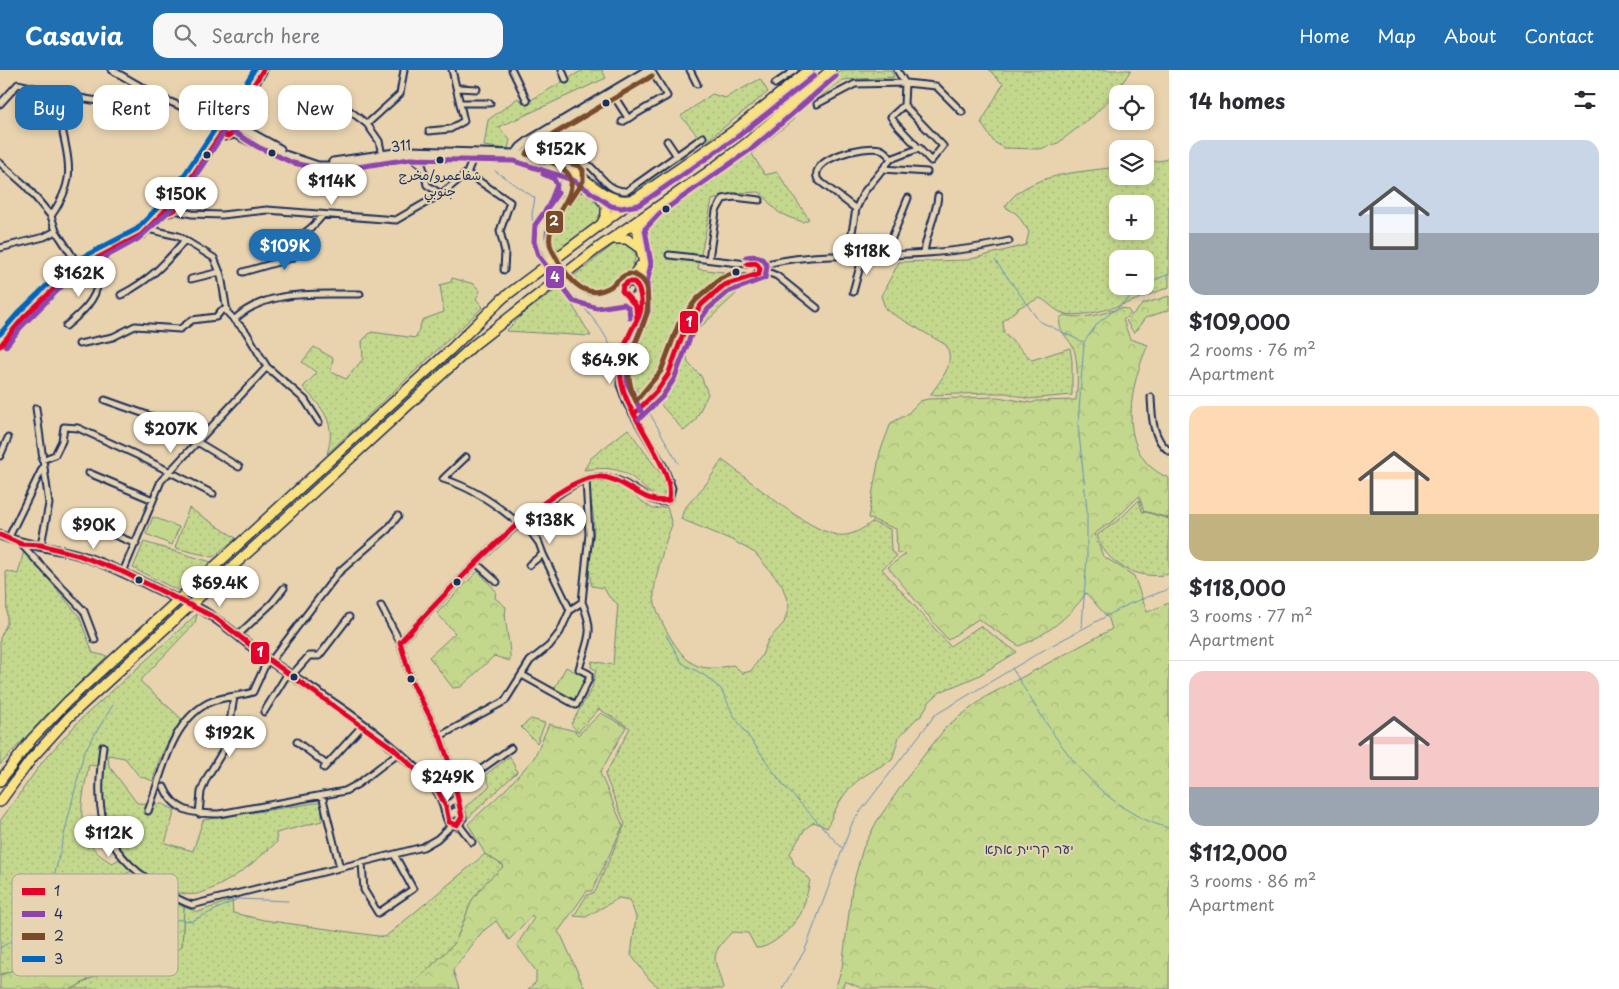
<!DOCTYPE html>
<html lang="en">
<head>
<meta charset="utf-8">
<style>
	body { margin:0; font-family:"Playpen Sans","Playpen Sans Arabic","Playpen Sans Hebrew",sans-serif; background:#f7f7f7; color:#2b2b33; height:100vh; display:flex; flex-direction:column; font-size:19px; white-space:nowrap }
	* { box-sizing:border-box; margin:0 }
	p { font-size:16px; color:#7c7c81 }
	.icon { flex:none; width:28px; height:28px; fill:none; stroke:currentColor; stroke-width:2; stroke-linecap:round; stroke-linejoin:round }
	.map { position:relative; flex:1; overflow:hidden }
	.side { display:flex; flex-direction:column; background:#fff; width:450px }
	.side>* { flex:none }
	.banner { position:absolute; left:15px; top:15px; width:475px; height:45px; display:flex; gap:10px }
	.tools { position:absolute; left:1109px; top:15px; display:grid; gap:10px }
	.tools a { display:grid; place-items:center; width:45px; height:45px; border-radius:10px; background:#fff; box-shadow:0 2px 8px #0003; font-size:25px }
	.price { position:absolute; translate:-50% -42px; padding:0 11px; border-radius:18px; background:#fff; color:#222; font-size:16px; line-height:32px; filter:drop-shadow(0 1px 2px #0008) }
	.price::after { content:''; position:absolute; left:50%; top:30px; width:15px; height:11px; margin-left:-8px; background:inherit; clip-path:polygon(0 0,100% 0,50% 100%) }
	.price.selected { background:#1f6fb2; color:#fff }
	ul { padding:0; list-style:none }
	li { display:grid; align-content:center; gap:10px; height:265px; padding:0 20px }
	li+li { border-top:1px solid #e1e1e2 }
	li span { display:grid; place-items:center; height:155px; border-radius:15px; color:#555 }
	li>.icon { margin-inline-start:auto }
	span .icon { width:90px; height:90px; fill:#fffc; stroke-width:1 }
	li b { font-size:21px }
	h2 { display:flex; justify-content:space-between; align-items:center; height:60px; padding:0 20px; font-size:21px }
	.tag { padding:0 18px; border-radius:15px; background:#fff; box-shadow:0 2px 8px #0003; font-size:18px; line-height:45px }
	.tag.selected { background:#1f6fb2; color:#fff }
	header { display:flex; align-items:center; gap:30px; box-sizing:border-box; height:70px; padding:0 25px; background:#1f6fb2; color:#fff }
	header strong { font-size:24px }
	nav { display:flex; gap:28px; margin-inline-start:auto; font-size:18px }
	.search { width:350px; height:45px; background:#f7f7f7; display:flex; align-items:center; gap:12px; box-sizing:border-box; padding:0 18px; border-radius:15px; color:#7c7c81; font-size:19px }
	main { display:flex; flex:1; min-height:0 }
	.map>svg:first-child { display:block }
</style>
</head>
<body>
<header>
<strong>Casavia</strong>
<div class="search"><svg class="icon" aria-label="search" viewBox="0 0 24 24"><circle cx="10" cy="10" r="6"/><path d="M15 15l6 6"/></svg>Search here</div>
<nav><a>Home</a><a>Map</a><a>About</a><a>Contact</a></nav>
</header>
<main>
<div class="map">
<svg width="1169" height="919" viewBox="0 0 1169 919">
	<defs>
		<pattern id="grass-dots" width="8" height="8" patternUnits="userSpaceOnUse" patternTransform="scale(1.25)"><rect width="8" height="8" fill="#c4d88d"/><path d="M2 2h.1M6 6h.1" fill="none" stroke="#a8ba7c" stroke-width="1.8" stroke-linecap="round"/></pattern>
		<pattern id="forest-crowns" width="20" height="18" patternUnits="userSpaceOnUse" patternTransform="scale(1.25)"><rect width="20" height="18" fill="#c4d88d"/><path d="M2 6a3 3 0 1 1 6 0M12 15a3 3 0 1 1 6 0" fill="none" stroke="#a8ba7c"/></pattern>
	</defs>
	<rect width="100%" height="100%" fill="#e9d3af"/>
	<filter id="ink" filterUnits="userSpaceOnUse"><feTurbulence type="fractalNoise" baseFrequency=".02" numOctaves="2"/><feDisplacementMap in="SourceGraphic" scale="10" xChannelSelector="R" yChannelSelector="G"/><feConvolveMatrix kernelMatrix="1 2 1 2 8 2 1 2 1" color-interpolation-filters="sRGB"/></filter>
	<g filter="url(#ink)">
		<!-- grass -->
		<path fill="url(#grass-dots)" stroke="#708476" fill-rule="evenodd" d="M583,0H602L606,8L499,57L510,70L508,79L484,76L488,50L518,28L524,34Z
			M840,0H891L894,7L843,10L814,32L811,29Z
			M989,0H1131L1116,22L1093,46L1058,73L1040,79L1004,78L994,72L981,53L1003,14Z
			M760,9L768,22L704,73L681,46L712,24L725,28Z
			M790,42L794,49L752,84L765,105L777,102L809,149L803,152C794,149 779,145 773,137C767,131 766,127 759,122L736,123L712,130L698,199L724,202L694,233L679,254L664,304L636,334L623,315L622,297L625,278L647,231L645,218L649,185L645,163L650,153Z
			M1169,86V217C1146,226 1080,255 1058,241C1051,237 1047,231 1040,228L1020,237L1003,251L1004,263L1032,290L1070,278L1072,291V325L1028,329L1007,323H988L930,325C941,310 956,293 946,275L886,240L881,226L899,192L967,190L1026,175L1029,162L1017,144L1005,137C1025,103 1083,102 1117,97L1118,106H1145V93L1164,90ZM1118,134H1145V161H1118ZM1118,189H1145V216H1118Z
			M585,121L590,122L605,140L600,149L553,186L545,172C544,155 567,123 585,121Z
			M624,172L635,180C639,201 610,229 588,224C580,222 574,216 569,210L613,175Z
			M452,208L474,214L480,221L476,229L483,237L327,384C337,352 323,339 303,317L317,303L302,292L314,277L333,288L331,302L346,309L363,289L362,271L371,262L416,268L422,250L444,242L440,215L451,212Z
			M747,208L737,223L693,264L686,279L688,293L701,306L708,324L695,351L684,361L655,328C677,311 676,280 689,256C702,233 725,220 747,208Z
			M558,218L571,233L591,266L506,261L524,243Z
			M628,359L663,407L666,421L662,428C651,426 647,420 639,413C622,397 606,397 584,400L591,388Z
			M722,390C751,410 805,460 838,465C850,467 863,459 872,452L890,459L891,481L897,486L882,499L950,576L980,556L1017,582L978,606L940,622L929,632L921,646L916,649L899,667L892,690C853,711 845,716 827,758L814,752L805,759L790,783L794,794L810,809C809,818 804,836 801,843C794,856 771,879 756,878L748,863L732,862C706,889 716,887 723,919H661L650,910L631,885L636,847L630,830L619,828L586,847L574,846L587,825L595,822L625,754L605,705L630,658L599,639L578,662L571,654L592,618L596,600L591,597L592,591L613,595L618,534L609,527L604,518L592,516C585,496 594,477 594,457C594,443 590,428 588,414C613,402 633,426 653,439L667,437L672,455C666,468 653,513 654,527C655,544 677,584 692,593C705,601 719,598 733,595L743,603L751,601L762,585L768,570L784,553L789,536L782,515L755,483L732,470L681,449L684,439L706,414Z
			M1139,430L1142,441L1169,449V504C1139,511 1105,494 1097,465L1120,449Z
			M189,438L236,468L213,487L175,478Z
			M144,472L211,492L179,521L133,498Z
			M24,480L79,546L93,583L107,586L47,644L0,695V568L7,553L6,501L18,504Z
			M197,544L195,553L140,611L183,650C169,667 157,690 153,711L139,706L125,688L108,685L109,696L137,733L163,734L175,740L165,773L193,781L203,750L322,732V751L276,763L277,772C253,793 231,813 201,823C168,834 117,783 107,754C101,736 103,715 104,697L89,695C81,733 71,771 112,793L120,789L132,801L115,809L120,819L133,821L139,830L102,837L27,895L0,905V751L43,691L80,650Z
			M531,649L545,653L537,673L521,657Z
			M510,686L517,702L468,748L465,737L490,716L485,705Z
			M485,784L504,796L472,830L455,873L408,919H72C102,902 125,887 160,894L182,876L184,837L198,842L232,830L233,843L264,850L385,867Z"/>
		<!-- forest -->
		<path fill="url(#forest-crowns)" stroke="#708476" d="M1169,226V240L1145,248L1134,263L1126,251L1143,234Z
			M1120,238L1127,239L1131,244L1123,250L1130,269L1148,275C1129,317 1115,386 1169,408V448L1144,441L1139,426L1116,449L1094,464L1103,486L1134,506L1147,542L1169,533V919H863L845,911L842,919H835L842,898L852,818L863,778L877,751L913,699L947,656L987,626L1112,559L1109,549L1086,523C1071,546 1045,566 1019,576L978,549L948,570L888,497L906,484L897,483L896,459L868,448L880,382L891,353L906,345L920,331L928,329L998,327L1032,333L1036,331L1076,330C1078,315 1078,297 1075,283C1072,269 1057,263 1060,248L1064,245C1083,250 1102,244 1120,238Z
			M478,501L496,521L495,528L506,537C503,550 511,574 510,591L494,586L461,617L453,618L429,587L455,563L437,543Z
			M601,643L626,657L600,703L623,756L592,821H587L558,862L562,867L585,919H528L536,912V901L517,875L534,848L532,845L509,870L496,851L482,862L453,900L459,919H408L455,873L472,830L487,811L504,796L485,784L468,754L505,720L534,688L549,654L575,661L578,665Z
			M160,824L184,837L182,876L160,894L143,892L110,897L72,919H0V905L27,895L102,837H111L117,847H127L133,835Z"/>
		<!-- pitch -->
		<path fill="#c4d88d" stroke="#708476" d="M153,447L179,457L172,475L146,464Z
			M566,597L587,608L575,630L554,619Z"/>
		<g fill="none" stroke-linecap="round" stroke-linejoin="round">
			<!-- stream -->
			<path stroke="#638fb7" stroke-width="1" d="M495,101L535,128L532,144L534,175L546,190
				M995,190L1039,251L1083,272
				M551,197L558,205
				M575,226L601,259L619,290
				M623,296L643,331
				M645,335L678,393
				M1082,557L1087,486V439L1078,355L1084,272L1098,253L1150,212L1169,204
				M666,565L682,593L704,605L721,619L734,646L784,716L843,779
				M1012,598C1050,660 1093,739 1169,758
				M13,870L55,803L84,682L113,635
				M0,878L13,870L50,858L148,847L192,851L238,829L288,831
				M782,919L805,880L853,751L935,645L1047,578L1129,534L1169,519"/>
			<!-- secondary-tunnel -->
			<path stroke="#c0b29f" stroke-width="7" stroke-dasharray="7 3.5" stroke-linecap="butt" d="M549,188L564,210"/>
			<!-- street casing -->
			<g stroke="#1b2f5e" stroke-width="9">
				<path id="street" d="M112,0L159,27L217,52
					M512,0L527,31
					M562,0L566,10
					M690,0L697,14
					M897,0L905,13L904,35
					M775,14L795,0
					M458,18L477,19
					M612,23L628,48
					M313,27C319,43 332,45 345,37L367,54
					M461,33H490
					M0,34L18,14C66,26 114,39 163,29
					M817,34L855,14L905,13L936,16L962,42
					M904,35L943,76L931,91L896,54L891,47Z
					M622,52L667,26L651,0
					M429,61L450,59L464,51L452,0
					M667,71L677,86
					M382,85L379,71L367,54L400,24L404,0
					M410,87L423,97L427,115L441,124
					M891,89L920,78
					M0,93L26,116L51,146L56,161L75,190
					M883,99L927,102
					M467,103L510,132L500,161L505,182L504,200
					M576,103L583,96L589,95C601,106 609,122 627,121L703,67
					M175,140L192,144L222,145L267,140L396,150L441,124L467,103L474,86
					M51,146C73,114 71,100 63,63
					M148,159L178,166L214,188L221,205L227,242L246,262L267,297L305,330L319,352
					M0,178L44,167L56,161
					M267,179C292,171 305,167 323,145
					M924,183C926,164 936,146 938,126
					M848,185L856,139L864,122L891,89C888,84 885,81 880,79C866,75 807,88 818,110L856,139
					M885,185L908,128
					M709,189L716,141L723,129L734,127L760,130
					M760,196C799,184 844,186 884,185C926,184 968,181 1009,171
					M760,199L777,206L817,238
					M243,202L292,188L291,171
					M191,209L220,202
					M853,222L863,185
					M121,225C151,209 163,196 185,170
					M631,229L636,236L637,249
					M234,250C266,218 318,225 360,224
					M66,256C80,244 96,231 98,212L83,200
					M79,274L113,267L135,256L180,259L192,250L216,247L221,241L227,239
					M1151,327C1152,347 1152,368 1169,381
					M105,330L159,349L239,397
					M36,338L49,434L41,475
					M634,344C645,333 659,321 667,307C674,294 675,279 681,266C693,237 723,208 755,206L760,199L758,194L754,192L747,194L669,185
					M0,386L8,368
					M466,387L443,409C471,417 496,434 518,453
					M42,390L55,385L62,371L64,357L78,358L139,386L213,424
					M89,403L153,430
					M522,450L539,473L543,484L529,495
					M81,451L136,474
					M8,469L43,397
					M21,474L84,541L95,570
					M543,484L570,540
					M476,493L497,512
					M123,502L161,411L267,297
					M381,536L400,572
					M238,565L272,533L284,518
					M271,591L339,502L388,459L398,446
					M292,605L309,586H319L349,547
					M522,605L576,635L589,609V604L579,599C588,568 595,563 582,532
					M264,642L288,603
					M440,666L505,631L530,591L549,576L560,562L570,540L582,532L589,464L586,410
					M297,672L327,695
					M103,676C96,734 96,772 146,808C161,819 175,829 192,835L423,777L437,769L452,755
					M324,698L363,655
					M164,717C174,742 194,744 219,744L345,721L358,714L398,683
					M456,717L511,678
					M322,725L340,798
					M445,732L449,734L456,728
					M148,741C163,703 169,654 208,633C221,626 239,627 253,622L268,589
					M199,744L201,722L206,709L226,676L234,627
					M460,744L451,698L440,666L412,612L400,572C448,522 493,470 549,431C563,421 580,409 596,407C627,403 649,440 669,430L672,418L664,397L627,334L620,315L621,289L640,244L639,223
					M459,755L472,772
					M362,793L364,820L378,843L413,819L395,786"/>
			</g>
			<!-- secondary casing -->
			<g stroke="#1b2f5e" stroke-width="11">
				<path id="secondary" d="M229,46L257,0
					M233,49L263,0
					M236,55L280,79
					M233,63L267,79L318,96H351L410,86L514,89L576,108
					M514,86L521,77L530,70L648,0
					M333,92L409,81L515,84L536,89
					M549,94L576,103
					M199,97L221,64
					M559,103L564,110V121
					M166,140L170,142L175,140L181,122
					M549,187C522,149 572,137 576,105
					M72,202H81L84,195L141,165L166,140
					M565,212C575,225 590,234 607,230C616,228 622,225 631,229L637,226L639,219L636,213L628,212L613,224L593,229
					M0,271L15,252L68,200L73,191H81L134,163L171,129L217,60L219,49L229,46L235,52L236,57L231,65L224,66L217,60
					M0,465C25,476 52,477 79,485C112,496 143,512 175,528
					M200,539C226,553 246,574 270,591C318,623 367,653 409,692C418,701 428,709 436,719C445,730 444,743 450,754L457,755L462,749L460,744L455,742L448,748"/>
			</g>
			<!-- highway casing -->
			<g stroke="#1b2f5e" stroke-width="12">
				<path id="highway" d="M576,103C592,114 612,136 633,129
					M570,120L587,115
					M593,120L606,135V145L602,153
					M613,169H627L641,179
					M628,212L640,196
					M639,219L644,194L637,160L645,148
					M0,711L32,669L67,632L450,280L503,228L635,129L732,62L809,0
					M0,732L32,688L69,647L475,274L598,178L705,104L749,71L831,0"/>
			</g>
			<!-- street -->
			<use href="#street" stroke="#e6d4b2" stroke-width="5"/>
			<!-- secondary -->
			<use href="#secondary" stroke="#e6d4b2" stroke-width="7"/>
			<!-- highway -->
			<use href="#highway" stroke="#fae181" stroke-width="9"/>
			<!-- bus-1 casing -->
			<g stroke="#e6d4b2" stroke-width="9">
				<path id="bus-1" d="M628,212H634C643,221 643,240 637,250L636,236L622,221L623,216Z
					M0,276L24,247L72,202H81L84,195L141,165L166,140L170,142L175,140L179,126L221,64L228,66L235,61L236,55L233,49L263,0
					M634,344L656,322L668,305L686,256L702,234L724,215L759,204L760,198L756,193L747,194
					M0,465L21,474L41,475L78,485L123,502L216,548L268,589L394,679L438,721L446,737L449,752L457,755L462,747L451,698L440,666L412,612L400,572C437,533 544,413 595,407C623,404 642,436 669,430C671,416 667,406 661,394C635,337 599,315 637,250"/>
			</g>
			<!-- bus-2 casing -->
			<g stroke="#e6d4b2" stroke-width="9">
				<path id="bus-2" d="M543,104L554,109L557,115L549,135
					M558,123L535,155L534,172L538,185L573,231L597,238L624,234L629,239L630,248
					M6,276L21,257L73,205L77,198H85L138,169L176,135L223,64L225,54L232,61L258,77L293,93L317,98H351L410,89L514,91L573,110L611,136L621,138L639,135L736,68L814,6
					M641,341L627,313V305L631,283L648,241L647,213L651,194L645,159L660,143L754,77L836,6
					M639,349L662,327L674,309L693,260L708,239L728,222L765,208L767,196C762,186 757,185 746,187"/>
			</g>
			<!-- bus-3 casing -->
			<g stroke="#e6d4b2" stroke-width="9">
				<path id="bus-3" d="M652,6L534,76L526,84C621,106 534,144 552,180C558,192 572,216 586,220C593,223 602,221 608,218C618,213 624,199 637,206C641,208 644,211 645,214C660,259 611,279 636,331L661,301L679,253L696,230L720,209L738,201
					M551,87L579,96L583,100V111L569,132"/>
			</g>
			<!-- bus-4 casing -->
			<g stroke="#e6d4b2" stroke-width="9">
				<path id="bus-4" d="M0,264L19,242L67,196L76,194L81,188L137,159L161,134L169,133L173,122L215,59L228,57L226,46L254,0"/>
			</g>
			<!-- bus-1 -->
			<use href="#bus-1" stroke="#e4002b" stroke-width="5"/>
			<!-- bus-2 -->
			<use href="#bus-2" stroke="#8e44ad" stroke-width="5"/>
			<!-- bus-3 -->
			<use href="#bus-3" stroke="#7a4b2a" stroke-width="5"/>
			<!-- bus-4 -->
			<use href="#bus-4" stroke="#0065bd" stroke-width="5"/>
		</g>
	</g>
	<!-- markers -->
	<g fill="#1b2f5e" stroke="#e6d4b2" stroke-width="2">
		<circle cx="606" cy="33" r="4.5"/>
		<circle cx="272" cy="83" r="4.5"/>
		<circle cx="207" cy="85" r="4.5"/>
		<circle cx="440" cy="90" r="4.5"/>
		<circle cx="666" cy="139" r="4.5"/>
		<circle cx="736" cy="202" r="4.5"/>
		<circle cx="139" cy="510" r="4.5"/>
		<circle cx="457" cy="512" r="4.5"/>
		<circle cx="294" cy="607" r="4.5"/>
		<circle cx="411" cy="609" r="4.5"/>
	</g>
	<g text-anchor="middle" stroke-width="4" stroke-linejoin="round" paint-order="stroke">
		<!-- bus labels -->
		<g font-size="13" fill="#1b2f5e" stroke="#e6d4b2">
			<text x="440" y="110">شفاعمرو/مخرج<tspan x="440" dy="16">جنوبي</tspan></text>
		</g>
		<!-- street labels -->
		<g font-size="14" fill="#1b2f5e" stroke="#e6d4b2">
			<text transform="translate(401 76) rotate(-6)" y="5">311</text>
		</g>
		<!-- park labels -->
		<g font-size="14" fill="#2c4063" stroke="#e6d4b2">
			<text x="1029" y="784">יער קריית אתא</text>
		</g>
	</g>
	<!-- legend -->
	<rect x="12" y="804" width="166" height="102" rx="8" fill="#e6d4b2" stroke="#a9a299" stroke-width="1"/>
	<rect x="22" y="818" width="23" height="7" fill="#e4002b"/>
	<rect x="22" y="841" width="23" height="6" fill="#8e44ad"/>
	<rect x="22" y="863" width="23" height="7" fill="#7a4b2a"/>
	<rect x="22" y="886" width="23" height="6" fill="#0065bd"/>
	<g font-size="14" fill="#1b2f5e">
		<text x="54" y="826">1</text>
		<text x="54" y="849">4</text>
		<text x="54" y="871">2</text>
		<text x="54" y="894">3</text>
	</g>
	<g stroke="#e6d4b2" stroke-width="2">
		<rect x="545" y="140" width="19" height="24" rx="5" fill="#7a4b2a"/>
		<rect x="545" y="195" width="20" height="24" rx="5" fill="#8e44ad"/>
		<rect x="679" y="240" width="20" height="24" rx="5" fill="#e4002b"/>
		<rect x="250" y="571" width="20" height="24" rx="5" fill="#e4002b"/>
	</g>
	<g font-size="14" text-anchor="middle" font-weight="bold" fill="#fff">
		<text x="554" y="156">2</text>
		<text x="555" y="212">4</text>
		<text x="689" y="257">1</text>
		<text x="260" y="587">1</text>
	</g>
</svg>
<div class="tools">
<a><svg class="icon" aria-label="locate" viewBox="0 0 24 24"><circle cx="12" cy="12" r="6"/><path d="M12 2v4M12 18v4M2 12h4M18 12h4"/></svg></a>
<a><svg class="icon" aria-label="layers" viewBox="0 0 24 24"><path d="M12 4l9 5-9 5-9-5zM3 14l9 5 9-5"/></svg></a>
<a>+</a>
<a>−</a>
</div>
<b class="price" style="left:561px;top:104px">$152K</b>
<b class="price" style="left:332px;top:136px">$114K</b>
<b class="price" style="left:181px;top:149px">$150K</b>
<b class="price selected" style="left:285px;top:201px">$109K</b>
<b class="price" style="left:867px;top:206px">$118K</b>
<b class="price" style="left:79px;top:228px">$162K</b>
<b class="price" style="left:610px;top:315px">$64.9K</b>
<b class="price" style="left:171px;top:384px">$207K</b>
<b class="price" style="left:550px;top:475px">$138K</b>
<b class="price" style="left:94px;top:480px">$90K</b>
<b class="price" style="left:220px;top:538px">$69.4K</b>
<b class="price" style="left:230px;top:688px">$192K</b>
<b class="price" style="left:448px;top:732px">$249K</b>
<b class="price" style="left:109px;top:788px">$112K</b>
<div class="banner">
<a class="tag selected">Buy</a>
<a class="tag">Rent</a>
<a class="tag">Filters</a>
<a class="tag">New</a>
</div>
</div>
<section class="side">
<h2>14 homes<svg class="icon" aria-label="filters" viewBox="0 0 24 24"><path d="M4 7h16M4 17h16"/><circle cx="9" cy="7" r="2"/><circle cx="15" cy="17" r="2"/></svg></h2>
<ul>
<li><span style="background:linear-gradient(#c9d6e8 60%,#9aa5b1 0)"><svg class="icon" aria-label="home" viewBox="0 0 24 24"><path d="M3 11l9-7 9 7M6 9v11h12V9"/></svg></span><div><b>$109,000</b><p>2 rooms · 76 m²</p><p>Apartment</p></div></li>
<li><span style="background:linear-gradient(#ffd9b3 70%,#c2b280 0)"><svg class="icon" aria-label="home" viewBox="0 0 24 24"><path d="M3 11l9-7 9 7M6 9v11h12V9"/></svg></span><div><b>$118,000</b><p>3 rooms · 77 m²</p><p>Apartment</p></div></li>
<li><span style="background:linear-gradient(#f6c9c9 75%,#9aa5b1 0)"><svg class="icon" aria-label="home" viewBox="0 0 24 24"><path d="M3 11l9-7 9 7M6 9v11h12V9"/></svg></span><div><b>$112,000</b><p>3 rooms · 86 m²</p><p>Apartment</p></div></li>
</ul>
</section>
</main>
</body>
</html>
